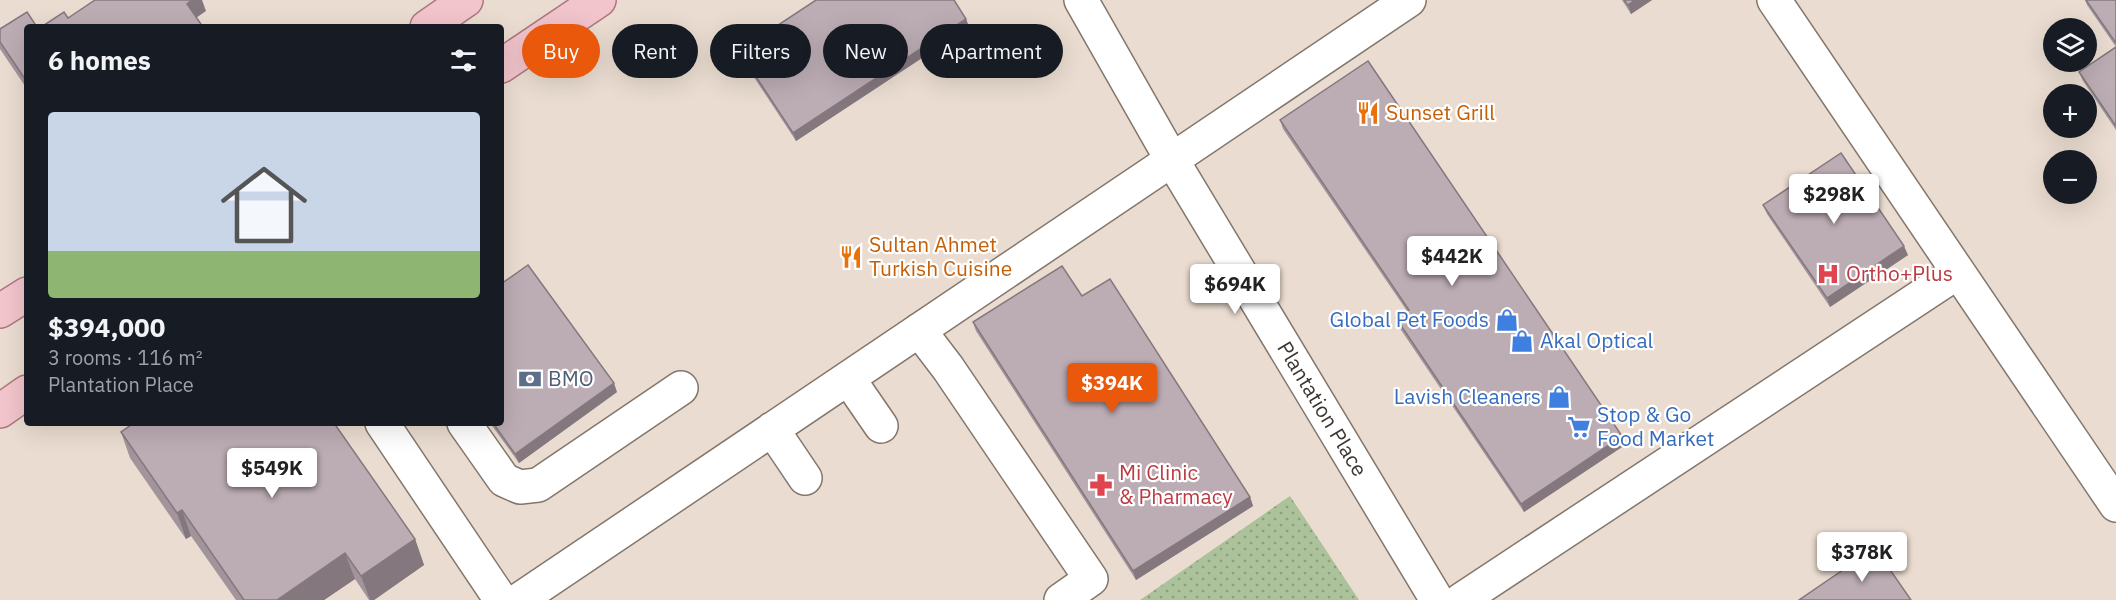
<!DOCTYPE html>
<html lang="en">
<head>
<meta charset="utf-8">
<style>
	body { margin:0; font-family:"IBM Plex Sans",sans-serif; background:#242831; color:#f1f3f6; height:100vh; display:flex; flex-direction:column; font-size:22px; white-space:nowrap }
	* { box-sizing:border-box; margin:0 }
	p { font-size:20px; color:#9ea1a6 }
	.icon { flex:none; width:33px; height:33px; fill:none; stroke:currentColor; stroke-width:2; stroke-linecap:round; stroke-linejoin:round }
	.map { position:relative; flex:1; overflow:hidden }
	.drawer { position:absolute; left:24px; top:24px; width:480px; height:402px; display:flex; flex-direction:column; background:#171b24; border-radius:6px; box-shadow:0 6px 24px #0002 }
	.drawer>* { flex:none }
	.guide { position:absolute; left:522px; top:24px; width:570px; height:54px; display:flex; gap:12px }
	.fabs { position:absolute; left:2043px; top:18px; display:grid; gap:12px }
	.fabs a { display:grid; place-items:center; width:54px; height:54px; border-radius:50%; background:#171b24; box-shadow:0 6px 24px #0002; font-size:30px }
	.price { position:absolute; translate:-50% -51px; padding:0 14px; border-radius:6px; background:#fff; color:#222; font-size:20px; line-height:39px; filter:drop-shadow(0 2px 3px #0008) }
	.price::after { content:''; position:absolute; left:50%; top:36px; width:18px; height:14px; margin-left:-9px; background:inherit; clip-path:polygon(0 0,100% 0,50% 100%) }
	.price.selected { background:#ea580c; color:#fff }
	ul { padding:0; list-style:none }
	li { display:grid; align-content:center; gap:12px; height:318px; padding:0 24px }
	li+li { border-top:2px solid #363941 }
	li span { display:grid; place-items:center; height:186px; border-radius:6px; color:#555 }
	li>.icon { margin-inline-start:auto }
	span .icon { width:108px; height:108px; fill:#fffc; stroke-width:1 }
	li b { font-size:26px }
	h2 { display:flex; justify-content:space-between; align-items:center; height:72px; padding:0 24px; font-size:26px }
	.pill { padding:0 21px; border-radius:27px; background:#171b24; box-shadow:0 6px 24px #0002; font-size:21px; line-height:54px }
	.pill.selected { background:#ea580c; color:#fff }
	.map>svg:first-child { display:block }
</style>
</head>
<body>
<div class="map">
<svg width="2116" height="600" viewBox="0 0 2116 600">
	<defs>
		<pattern id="grass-dots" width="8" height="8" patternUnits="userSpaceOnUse" patternTransform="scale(1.5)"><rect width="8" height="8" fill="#abc29a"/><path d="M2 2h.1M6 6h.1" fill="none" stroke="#8c9e7e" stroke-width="1.8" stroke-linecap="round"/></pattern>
	</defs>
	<rect width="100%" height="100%" fill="#eadcd0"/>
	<!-- grass -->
	<path fill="url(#grass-dots)" d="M1290,496L1359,600H1140Z"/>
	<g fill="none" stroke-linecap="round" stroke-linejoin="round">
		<!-- minor casing -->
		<g stroke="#83766b" stroke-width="36">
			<path id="minor" d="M1081,0L1172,160L1437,600
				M1774,0L2116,505
				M919,330L948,368L1091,579L1061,600
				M848,378L881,426
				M382,423L501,600
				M464,423L504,480L520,487L538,485L681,388
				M772,429L805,478
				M519,600L1409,0
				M1461,600L1958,272"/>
		</g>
		<!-- major casing -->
		<g stroke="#ac787f" stroke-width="36">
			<path id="major" d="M427,27L466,0
				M501,66L599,0
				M0,311L27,294
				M0,411L27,392"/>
		</g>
		<!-- minor -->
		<use href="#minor" stroke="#fff" stroke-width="33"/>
		<!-- major -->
		<use href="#major" stroke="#f2c4cb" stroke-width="33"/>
	</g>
	<!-- wall -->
	<path fill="#a2949b" d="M1622,0H1652L1631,14Z
		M2085,0H2116V130L2083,81L2079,72L2116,47L2087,5Z
		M966,19L969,27L796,141L742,59L739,51Z
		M27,27V89L0,49V29Z
		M1280,120L1625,445L1524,512L1399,327L1396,318L1407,311L1283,129Z
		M1763,205L1908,255L1830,307L1767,214Z
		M1082,296L1250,497L1253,506L1136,580L976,331L973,322Z
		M617,392L519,463L490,423H501Z
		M121,432L415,539L424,565L374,600H369L355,579L324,600H236L191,536L186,539L130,458Z"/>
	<!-- shaded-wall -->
	<path fill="#84787e" d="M192,0H202L206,11L193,20L187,4Z
		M1635,0H1652L1631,14L1628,5Z
		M966,19L969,27L796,141L793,133Z
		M1904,246L1908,255L1830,307L1827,298Z
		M614,383L617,392L519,463L515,454Z
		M1622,436L1625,445L1524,512L1521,504Z
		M1250,497L1253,506L1136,580L1133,571Z
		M182,510L191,536L186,539L177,513Z
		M415,539L424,565L374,600H370L361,576Z
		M345,553L355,579L324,600H277Z"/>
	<!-- building -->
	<path fill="#bcacb4" stroke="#84787e" stroke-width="1.5" d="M95,0H192L187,4L203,27H41L64,12L68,18Z
		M816,0H954L966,19L793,133L739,51Z
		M1624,0H1635L1628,5Z
		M2086,0H2116V43Z
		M27,12L37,27H27V82L0,42V29Z
		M2116,47V126L2079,72Z
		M1368,61L1622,436L1521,504L1396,318L1409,310L1280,120Z
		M1841,153L1904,246L1827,298L1763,205Z
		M528,265L614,383L515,454L493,423H501V284Z
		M1062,266L1082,296L1110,279L1250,497L1133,571L973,322Z
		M134,423H334L415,539L361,576L345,553L277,600H244L182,510L177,513L121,432Z
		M1875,548L1911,600H1799Z"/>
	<!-- icons -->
	<defs>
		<g id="restaurant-bare" transform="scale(1.8)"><path d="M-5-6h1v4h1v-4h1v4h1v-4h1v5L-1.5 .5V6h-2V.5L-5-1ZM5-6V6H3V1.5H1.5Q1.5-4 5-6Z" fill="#e8710a" stroke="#fff" stroke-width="2.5" paint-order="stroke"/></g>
		<g id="hospital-bare" transform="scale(1.8)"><path d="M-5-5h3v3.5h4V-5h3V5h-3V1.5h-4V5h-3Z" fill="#e0444e" stroke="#fff" stroke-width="2.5" paint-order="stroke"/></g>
		<g id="shop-bare" transform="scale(1.8)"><path d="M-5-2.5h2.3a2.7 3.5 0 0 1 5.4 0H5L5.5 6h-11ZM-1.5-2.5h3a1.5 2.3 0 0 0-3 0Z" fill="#3f7fe0" stroke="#fff" stroke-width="2.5" paint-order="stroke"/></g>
		<g id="bank-bare" transform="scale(1.8)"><path d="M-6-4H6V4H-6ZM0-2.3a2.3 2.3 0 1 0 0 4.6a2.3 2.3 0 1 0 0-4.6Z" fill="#5c6f8a" stroke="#fff" stroke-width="2.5" paint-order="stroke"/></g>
		<g id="supermarket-bare" transform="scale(1.8)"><path d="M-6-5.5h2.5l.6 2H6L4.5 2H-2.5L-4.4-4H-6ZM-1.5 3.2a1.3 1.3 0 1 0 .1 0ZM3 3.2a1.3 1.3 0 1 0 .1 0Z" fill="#3f7fe0" stroke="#fff" stroke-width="2.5" paint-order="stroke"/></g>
		<g id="pharmacy-bare" transform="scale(1.8)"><path d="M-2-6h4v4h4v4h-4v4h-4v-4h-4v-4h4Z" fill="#e0444e" stroke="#fff" stroke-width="2.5" paint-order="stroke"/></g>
	</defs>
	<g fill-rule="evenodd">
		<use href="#restaurant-bare" x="1368" y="113"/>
		<use href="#restaurant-bare" x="851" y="257"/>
		<use href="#hospital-bare" x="1828" y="274"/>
		<use href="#shop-bare" x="1507" y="320"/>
		<use href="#shop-bare" x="1522" y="341"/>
		<use href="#bank-bare" x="530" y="379"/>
		<use href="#shop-bare" x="1559" y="397"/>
		<use href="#supermarket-bare" x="1579" y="427"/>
		<use href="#pharmacy-bare" x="1101" y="485"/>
	</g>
	<g text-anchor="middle" stroke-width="4.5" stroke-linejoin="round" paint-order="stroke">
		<!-- food labels -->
		<g font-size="21" fill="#c56008" stroke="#fff" text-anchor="start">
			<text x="1386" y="120">Sunset Grill</text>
			<text x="869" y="252">Sultan Ahmet<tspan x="869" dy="24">Turkish Cuisine</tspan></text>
		</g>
		<!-- health labels -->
		<g font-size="21" fill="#be3a42" stroke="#fff" text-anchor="start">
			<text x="1846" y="281">Ortho+Plus</text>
			<text x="1119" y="480">Mi Clinic<tspan x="1119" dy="24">&amp; Pharmacy</tspan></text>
		</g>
		<!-- shop labels -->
		<g font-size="21" fill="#366cbe" stroke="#fff" text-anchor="end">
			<text x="1489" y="327">Global Pet Foods</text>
			<text x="1540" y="348" text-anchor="start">Akal Optical</text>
			<text x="1541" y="404">Lavish Cleaners</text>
			<text x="1597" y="422" text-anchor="start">Stop &amp; Go<tspan x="1597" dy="24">Food Market</tspan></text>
		</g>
		<!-- service labels -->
		<g font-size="21" fill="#4e5e75" stroke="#fff" text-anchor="start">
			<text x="548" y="386">BMO</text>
		</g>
		<!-- street labels -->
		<g font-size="21" fill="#3c3632" stroke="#fff">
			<text transform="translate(1322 409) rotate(59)" y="7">Plantation Place</text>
		</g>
	</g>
</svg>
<div class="fabs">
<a><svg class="icon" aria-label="layers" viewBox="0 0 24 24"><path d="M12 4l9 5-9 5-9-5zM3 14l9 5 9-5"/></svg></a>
<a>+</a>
<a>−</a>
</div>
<b class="price" style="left:1834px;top:225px">$298K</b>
<b class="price" style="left:1452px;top:287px">$442K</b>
<b class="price" style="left:1235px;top:315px">$694K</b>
<b class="price selected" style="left:1112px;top:414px">$394K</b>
<b class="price" style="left:272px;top:499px">$549K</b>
<b class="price" style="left:1862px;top:583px">$378K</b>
<div class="guide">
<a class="pill selected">Buy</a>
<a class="pill">Rent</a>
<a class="pill">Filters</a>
<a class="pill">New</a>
<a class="pill">Apartment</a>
</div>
<section class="drawer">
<h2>6 homes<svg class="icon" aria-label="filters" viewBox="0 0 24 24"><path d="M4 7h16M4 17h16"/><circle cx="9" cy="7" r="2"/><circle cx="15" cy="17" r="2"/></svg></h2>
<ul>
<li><span style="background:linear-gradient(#c9d6e8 75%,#8fb573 0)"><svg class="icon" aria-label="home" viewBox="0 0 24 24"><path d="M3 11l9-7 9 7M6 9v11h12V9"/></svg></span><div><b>$394,000</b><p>3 rooms · 116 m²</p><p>Plantation Place</p></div></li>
</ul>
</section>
</div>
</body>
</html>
